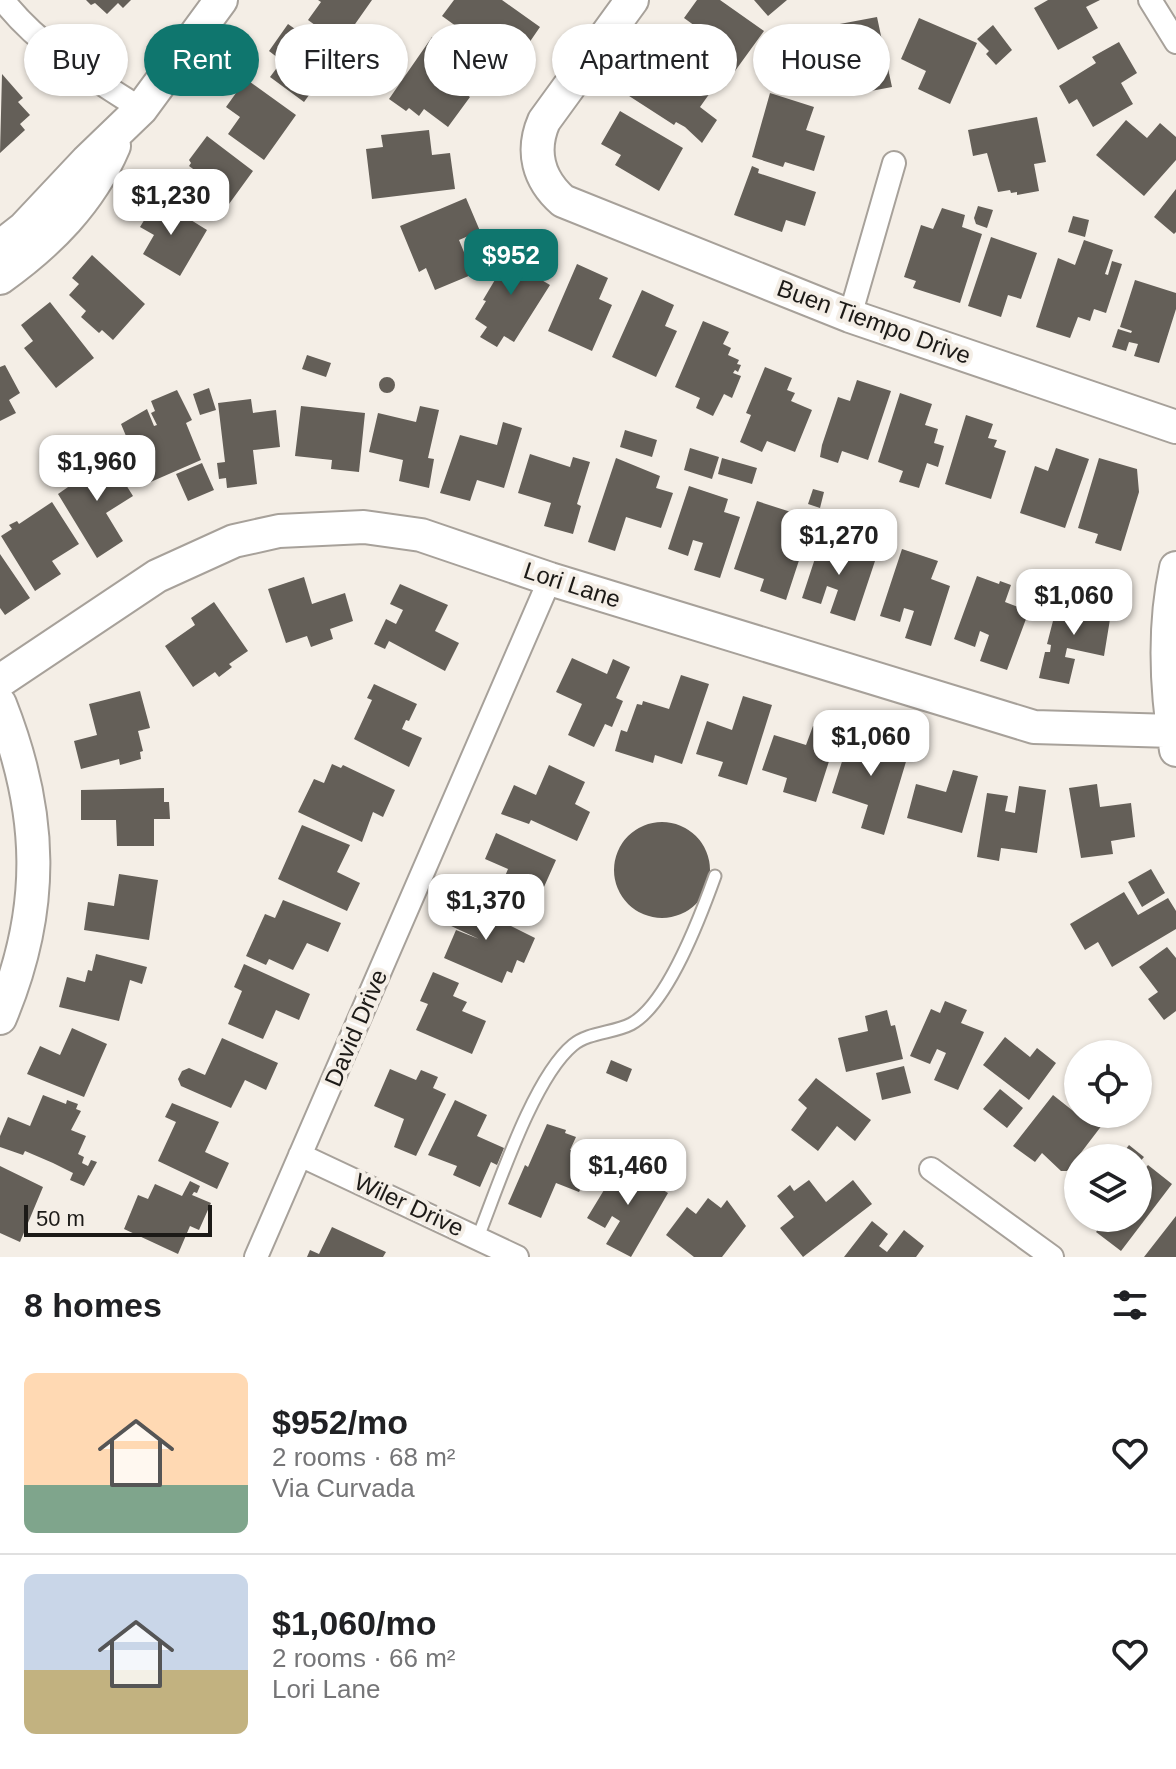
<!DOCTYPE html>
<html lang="en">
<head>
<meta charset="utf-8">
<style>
	body { margin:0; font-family:Arial,sans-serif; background:#f6f6f6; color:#202124; height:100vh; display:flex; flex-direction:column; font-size:30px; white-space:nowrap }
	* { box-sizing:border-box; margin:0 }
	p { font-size:26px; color:#757577 }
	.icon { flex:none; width:44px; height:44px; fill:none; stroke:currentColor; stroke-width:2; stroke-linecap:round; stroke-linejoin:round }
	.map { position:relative; height:1257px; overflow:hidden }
	.side { display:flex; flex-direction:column; background:#fff; flex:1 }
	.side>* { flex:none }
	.hud { position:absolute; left:24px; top:24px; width:1128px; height:72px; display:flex; gap:16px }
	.buttons { position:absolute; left:1064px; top:1040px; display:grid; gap:16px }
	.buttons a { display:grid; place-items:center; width:88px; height:88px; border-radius:50%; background:#fff; box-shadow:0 2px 6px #0004; font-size:40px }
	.scale { position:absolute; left:24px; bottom:20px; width:188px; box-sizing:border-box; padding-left:8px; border:4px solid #1c1a17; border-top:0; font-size:22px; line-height:28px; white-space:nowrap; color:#1c1a17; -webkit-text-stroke:6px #f4eee6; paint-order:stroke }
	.price { position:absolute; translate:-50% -68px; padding:0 18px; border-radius:16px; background:#fff; color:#222; font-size:26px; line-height:52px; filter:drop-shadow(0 2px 4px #0008) }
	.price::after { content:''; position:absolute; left:50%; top:48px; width:24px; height:18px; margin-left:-12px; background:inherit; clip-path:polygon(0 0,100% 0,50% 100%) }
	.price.current { background:#0f766e; color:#fff }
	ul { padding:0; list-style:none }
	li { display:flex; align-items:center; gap:24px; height:200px; padding:0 24px }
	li+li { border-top:2px solid #e0e0e0 }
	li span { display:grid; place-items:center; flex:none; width:224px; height:160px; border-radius:12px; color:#555 }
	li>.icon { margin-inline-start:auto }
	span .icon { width:96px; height:96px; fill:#fffc; stroke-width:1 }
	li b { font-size:34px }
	h2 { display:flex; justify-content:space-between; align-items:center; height:96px; padding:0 24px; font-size:34px }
	.pill { padding:0 28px; border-radius:36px; background:#fff; box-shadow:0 2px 6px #0004; font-size:28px; line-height:72px }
	.pill.current { background:#0f766e; color:#fff }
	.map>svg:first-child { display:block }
</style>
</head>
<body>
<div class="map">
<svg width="1176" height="1257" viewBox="0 0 1176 1257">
	<rect width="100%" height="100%" fill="#f4eee6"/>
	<!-- building -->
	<path fill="#645f58" d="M86,0H131L123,8L118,3L107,14L95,3L91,5Z
		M318,0H372L341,44L308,20L321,2Z
		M454,0H502L540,27L520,56L501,42L493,53L442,16Z
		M697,0H720L764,31L735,71L694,42L702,31L684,18Z
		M754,0H787L768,16Z
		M1048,0H1100L1086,7L1098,28L1058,50L1034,8Z
		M877,17L892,87L855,94L851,71L838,74L836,65L821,68L817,46L832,43L829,26Z
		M919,18L977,43L950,104L918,89L926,71L901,59Z
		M288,24L336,58L304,102L270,77L282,61L269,51Z
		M993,25L1012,50L996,65L986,54L989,51L977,39Z
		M432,37L469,65L454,85L470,97L448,127L424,109L419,116L409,108L406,111L389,99Z
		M1119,42L1137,73L1121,83L1133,104L1093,127L1077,99L1069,104L1059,86L1096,63L1092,57Z
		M679,56L717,83L700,107L717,120L702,143L685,127L676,122L674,125L626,94L642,72L646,75L648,72L664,83L666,80L663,78Z
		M2,74L23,98L18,102L30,115L20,124L25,130L0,153Z
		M246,79L296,115L264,160L228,134L240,117L226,107Z
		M770,93L814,107L806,130L825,136L814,171L785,162L783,167L752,157Z
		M620,111L683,148L659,191L615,165L621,155L601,144Z
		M1037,117L1046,162L1034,164L1039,191L1017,195V192L1011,193L1010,190L998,192L987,153L973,156L968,130Z
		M1126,120L1147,138L1160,123L1176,137V160L1144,196L1096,155Z
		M429,130L432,155L450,153L455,189L372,199L366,149L383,147L381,135Z
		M207,136L253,171L221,215L188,190L200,174L189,166L191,163L189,160Z
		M752,166L759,169L758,173L816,192L805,226L786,220L782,232L734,215Z
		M1176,189V232L1174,234L1154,217Z
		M466,198L480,231L459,240L471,269L469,270L471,275L435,290L426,268L419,272L400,226Z
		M157,199L207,230L180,276L143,254L154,235L140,227Z
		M978,206L993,210L987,228L976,224L974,218Z
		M942,208L965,215L962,227L982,234L960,303L913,288L916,281L904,277L921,225L933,229Z
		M1073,216L1089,220L1085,237L1068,232Z
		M991,237L1037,253L1021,299L1008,295L1001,317L968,306Z
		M1084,240L1113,250L1105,274L1108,275L1112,261L1122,264L1106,313L1094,309L1090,321L1078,317L1070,338L1036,327L1058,258L1075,265Z
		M507,242L537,261L530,273L550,285L514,342L504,336L497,347L480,337L487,327L475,319L486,301L483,300L502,268L495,264Z
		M92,255L145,304L113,340L102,330L99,333L81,317L86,311L69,295L79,284L72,278Z
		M577,264L608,278L599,299L612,305L592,351L548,331Z
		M1135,280L1176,293V309L1159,363L1134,356L1138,344L1129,342L1126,351L1112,347L1118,329L1131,333L1132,331L1120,327Z
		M642,290L674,305L665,326L677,331L656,377L612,357Z
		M50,302L94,358L56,388L24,348L33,341L21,325Z
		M703,321L729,332L723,344L731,348L728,355L739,360L737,364L741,365L738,372L735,370L733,373L741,376L732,398L724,394L713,416L696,408L700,398L675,387Z
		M307,355L331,363L326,377L302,369Z
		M5,365L20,393L9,400L16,413L0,421V367Z
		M765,367L792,378L787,390L795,393L791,401L812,410L795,452L767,441L762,452L740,442L751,415L746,413Z
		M379 385a8 8 0 1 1 16 0a8 8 0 1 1-16 0Z
		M857,380L891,391L868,460L842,451L838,463L820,457L822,445L838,397L850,401Z
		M209,388L216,410L200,415L193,394Z
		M177,390L192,420L186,423L201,460L146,484L121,424L147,409L154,426L157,425L151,413L155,411L151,401Z
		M900,393L932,404L925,425L938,429L934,443L944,446L938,467L927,463L919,488L899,482L903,471L878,462Z
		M251,399L253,413L276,410L280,447L253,450L257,484L227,488L226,478L219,479L217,463L225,462L218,403Z
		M301,406L365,413L359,472L331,469L332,460L295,456Z
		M420,406L439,410L428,458L434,459L429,488L399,481L403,460L369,452L378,413L416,422Z
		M966,415L993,424L988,438L997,440L994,447L1006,451L991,499L945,484Z
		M503,422L522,428L504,488L477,480L470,501L440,493L460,435L497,445Z
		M625,430L657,440L652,457L620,447Z
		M690,448L719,457L712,479L684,470Z
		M1056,448L1089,459L1065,528L1020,513L1035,466L1048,471Z
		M106,453L133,496L106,513L123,541L97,558L58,494L81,478L77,472Z
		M530,454L570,467L573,457L590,462L577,504L581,506L573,534L544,526L551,503L518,493Z
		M616,458L660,476L656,488L673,493L661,528L626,517L615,551L588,542Z
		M722,458L757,468L752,484L718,474Z
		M1099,458L1137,469L1139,492L1121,551L1095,543L1098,534L1078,528Z
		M202,463L214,490L188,501L176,474Z
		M689,486L728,499L724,512L740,517L720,578L694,570L703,543L693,540L688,556L668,549Z
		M813,489L824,492L820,508L808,504Z
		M757,501L797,514L790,534L806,539L786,600L760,591L764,579L734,569Z
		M52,502L79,544L52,561L61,574L35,591L1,536L12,529L9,525L17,521L19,524Z
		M877,522L891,527L887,540L872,535Z
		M824,531L845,538L841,550L875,561L855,621L830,613L838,590L827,586L821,604L802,598Z
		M874,538L887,542L882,560L868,556Z
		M902,549L938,561L931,579L950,586L931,646L905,638L914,611L904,608L900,622L880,616Z
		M0,554L30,598L5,615L0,608Z
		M977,576L999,584L1000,581L1011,585L1005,602L1029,611L1007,670L980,661L989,635L980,631L975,647L954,639Z
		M304,577L312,604L345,593L353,621L330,629L333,639L311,647L307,636L286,643L268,589Z
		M400,584L448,605L435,631L459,643L445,671L389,641L385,649L374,644L386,619L396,624L403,610L390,604Z
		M1060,594L1087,600L1085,607L1111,613L1104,656L1067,648L1065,657L1075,659L1069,684L1039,678L1045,652H1050L1051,645L1047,644Z
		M214,602L248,651L229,664L232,667L219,677L215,672L193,687L165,646L195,625L191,618Z
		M572,658L607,674L613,659L630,667L616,698L623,701L612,727L605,724L594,747L568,735L582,704L556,692Z
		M681,675L709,684L682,764L655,755L653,763L615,751L621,730L627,732L637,704L642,705L643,701L669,709Z
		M374,684L417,704L409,721L406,720L402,729L422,738L409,767L354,739L372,700L367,698Z
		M140,691L150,728L138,731L143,751L140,752L141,759L120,765L119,759L81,769L74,741L97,735L89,704Z
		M743,696L772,705L747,785L718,776L723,762L696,754L707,721L732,730Z
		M813,726L838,733L816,802L783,792L787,778L762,770L774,735L806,745Z
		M852,730L886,741L884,748L908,755L884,835L861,828L868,805L832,793Z
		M332,764L341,768L343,765L395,790L383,817L373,812L362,842L298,812L314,779L324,783Z
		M549,765L585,782L575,804L590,812L577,841L531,820L529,824L501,814L514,785L536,795Z
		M953,770L978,776L962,833L907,818L916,784L946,792Z
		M1097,784L1100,807L1131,803L1135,837L1111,841L1113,854L1081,858L1069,788Z
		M1019,786L1046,790L1037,853L1001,848L999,861L977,857L987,793L1008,796L1005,811L1015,813Z
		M164,788V802H169L170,819H154V846H117L116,820H81V790Z
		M614 870a48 48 0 1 1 96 0a48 48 0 1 1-96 0Z
		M302,825L350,845L337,872L360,883L347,911L278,879Z
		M496,833L556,860L531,916L495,900L508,869L485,859Z
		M1151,869L1165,893L1142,907L1128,882Z
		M119,874L158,880L149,940L84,930L88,902L114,906Z
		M1124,892L1138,915L1168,898L1176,911V929L1112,967L1098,942L1085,950L1070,924Z
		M461,896L489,909L487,914L535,938L524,963L517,960L512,973L507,971L502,983L444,958L456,930L479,939L449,925Z
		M283,900L341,923L328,952L307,943L293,970L269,959L266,965L246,956L265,914L275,918Z
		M1167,947L1176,958V1011L1164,1020L1148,999L1158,992L1139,967Z
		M96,954L147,967L142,984L130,980L119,1021L59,1007L67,977L85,982L88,970L92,971Z
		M244,964L310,994L299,1020L276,1010L263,1039L228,1024L242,991L234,987Z
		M433,972L459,983L453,996L467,1002L462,1011L486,1021L472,1054L416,1030L428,1004L420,1001Z
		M945,1001L967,1010L961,1023L984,1032L958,1090L934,1080L946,1053L937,1049L930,1064L910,1056L931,1009L940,1013Z
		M887,1010L891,1026L895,1025L903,1059L846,1072L838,1038L868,1031L865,1016Z
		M72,1028L107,1044L84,1097L27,1074L40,1046L60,1055Z
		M1005,1037L1030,1057L1037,1048L1056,1063L1029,1100L983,1065Z
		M222,1038L278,1063L266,1090L245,1080L231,1108L181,1086L178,1079L182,1071L189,1068L205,1075Z
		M611,1060L632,1069L627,1082L606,1073Z
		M904,1066L911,1093L882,1100L876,1073Z
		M390,1069L416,1080L421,1070L438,1077L433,1088L446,1094L416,1156L394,1147L404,1119L374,1106Z
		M816,1078L871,1120L855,1141L837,1126L818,1151L791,1130L807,1108L798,1100Z
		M1000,1089L1023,1108L1007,1128L983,1109Z
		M43,1095L66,1104L67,1100L78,1104L76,1109L81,1111L71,1130L86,1136L78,1154L84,1157L82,1163L88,1166L91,1160L97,1162L84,1186L70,1180L73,1173L53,1163L25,1151L23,1155L0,1147V1136L8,1117L30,1126Z
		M1053,1095L1077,1114H1106L1109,1116L1067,1171H1061L1042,1153L1035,1162L1013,1146Z
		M455,1100L487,1115L477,1136L504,1148L497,1165L491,1162L480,1187L453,1175L457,1166L428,1155Z
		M172,1103L219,1122L205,1152L229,1163L217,1189L158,1161L176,1122L165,1117Z
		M547,1124L566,1130L565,1133L576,1137L570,1150L601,1163L589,1191L581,1188L579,1192L556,1183L541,1218L508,1204L525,1165L528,1167Z
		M1129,1145L1144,1157L1138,1164V1158H1119Z
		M621,1162L641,1170L650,1182L668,1193L631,1257L606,1244L620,1221L612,1216L605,1228L587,1218Z
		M1148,1165L1172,1184L1121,1251L1096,1232L1107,1218H1138V1177Z
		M0,1166L43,1187L20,1242L0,1233Z
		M809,1180L826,1202L853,1180L872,1204L803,1257L780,1228L794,1217L777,1196L790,1185L794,1191Z
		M190,1181L200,1186L197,1193L194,1192L192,1195L211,1203L199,1230L190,1226L178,1254L124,1229L138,1195L148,1199L155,1184L182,1196Z
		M708,1198L721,1208L727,1200L746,1226L722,1257H694L666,1235L687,1207L696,1214Z
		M1176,1216V1257H1144Z
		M872,1221L888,1234L879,1246L887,1252L904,1230L924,1246L916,1257H844Z
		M332,1227L386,1252L383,1257H307L310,1250L319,1254Z"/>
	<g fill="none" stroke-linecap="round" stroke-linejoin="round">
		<!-- lane casing -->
		<g stroke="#a7a19a" stroke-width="15">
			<path id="lane" d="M478,1237C498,1187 533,1078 573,1045C589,1032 614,1033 631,1024C668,1004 701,915 715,876"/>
		</g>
		<!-- street casing -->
		<g stroke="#a7a19a" stroke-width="26">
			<path id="street" d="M3,0C38,46 93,78 141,109
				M1150,0L1176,42
				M850,316L894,163
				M300,1155L517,1257
				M931,1169L1052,1257
				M256,1257L550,579"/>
		</g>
		<!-- secondary casing -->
		<g stroke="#a7a19a" stroke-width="36">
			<path id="secondary" d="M632,0L544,121C531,151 538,179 563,201L850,316L1176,427
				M0,247L24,228L87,161L141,109L221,0
				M0,278C49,243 90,202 114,146
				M1176,568C1163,628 1166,689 1176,750
				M0,681L157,576L234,541L279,531L364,527L421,535L550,579L1034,727L1173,731
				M0,704C43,813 46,909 0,1018"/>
		</g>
		<!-- lane -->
		<use href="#lane" stroke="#fff" stroke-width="11"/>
		<!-- street -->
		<use href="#street" stroke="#fff" stroke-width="22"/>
		<!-- secondary -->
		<use href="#secondary" stroke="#fff" stroke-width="32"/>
	</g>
	<g text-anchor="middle" stroke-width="8" stroke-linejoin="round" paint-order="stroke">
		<!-- street labels -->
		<g font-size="24" fill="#1c1a17" stroke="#f4eee6">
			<text transform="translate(874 322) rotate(20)" y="8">Buen Tiempo Drive</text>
			<text transform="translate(572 585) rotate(18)" y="8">Lori Lane</text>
			<text transform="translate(356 1028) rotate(-67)" y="8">David Drive</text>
			<text transform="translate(409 1205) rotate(25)" y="8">Wiler Drive</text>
		</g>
	</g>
</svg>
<div class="buttons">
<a><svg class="icon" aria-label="locate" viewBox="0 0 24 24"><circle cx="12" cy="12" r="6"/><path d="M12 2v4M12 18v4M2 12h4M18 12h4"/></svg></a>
<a><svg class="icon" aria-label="layers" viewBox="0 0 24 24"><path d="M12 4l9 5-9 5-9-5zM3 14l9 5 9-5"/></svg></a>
</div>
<div class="scale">50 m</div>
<b class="price" style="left:171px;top:237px">$1,230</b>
<b class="price current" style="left:511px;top:297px">$952</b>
<b class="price" style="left:97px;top:503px">$1,960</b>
<b class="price" style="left:839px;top:577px">$1,270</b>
<b class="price" style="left:1074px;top:637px">$1,060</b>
<b class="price" style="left:871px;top:778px">$1,060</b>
<b class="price" style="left:486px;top:942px">$1,370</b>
<b class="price" style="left:628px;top:1207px">$1,460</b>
<div class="hud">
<a class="pill">Buy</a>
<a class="pill current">Rent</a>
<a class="pill">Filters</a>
<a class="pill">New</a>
<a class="pill">Apartment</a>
<a class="pill">House</a>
</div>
</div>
<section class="side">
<h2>8 homes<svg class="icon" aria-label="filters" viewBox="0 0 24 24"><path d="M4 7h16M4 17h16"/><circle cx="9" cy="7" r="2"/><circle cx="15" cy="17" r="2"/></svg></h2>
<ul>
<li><span style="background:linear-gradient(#ffd9b3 70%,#7fa58c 0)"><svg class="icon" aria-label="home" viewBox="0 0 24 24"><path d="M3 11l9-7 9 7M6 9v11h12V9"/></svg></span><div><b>$952/mo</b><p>2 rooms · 68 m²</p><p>Via Curvada</p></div><svg class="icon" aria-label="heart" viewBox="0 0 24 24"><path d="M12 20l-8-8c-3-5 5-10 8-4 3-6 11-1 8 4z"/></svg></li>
<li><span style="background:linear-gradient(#c9d6e8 60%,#c2b280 0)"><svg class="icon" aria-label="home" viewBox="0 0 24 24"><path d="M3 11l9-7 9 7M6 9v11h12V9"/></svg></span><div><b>$1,060/mo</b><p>2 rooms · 66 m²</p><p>Lori Lane</p></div><svg class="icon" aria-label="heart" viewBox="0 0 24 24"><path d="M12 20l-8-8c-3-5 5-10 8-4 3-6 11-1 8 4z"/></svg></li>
</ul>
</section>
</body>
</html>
